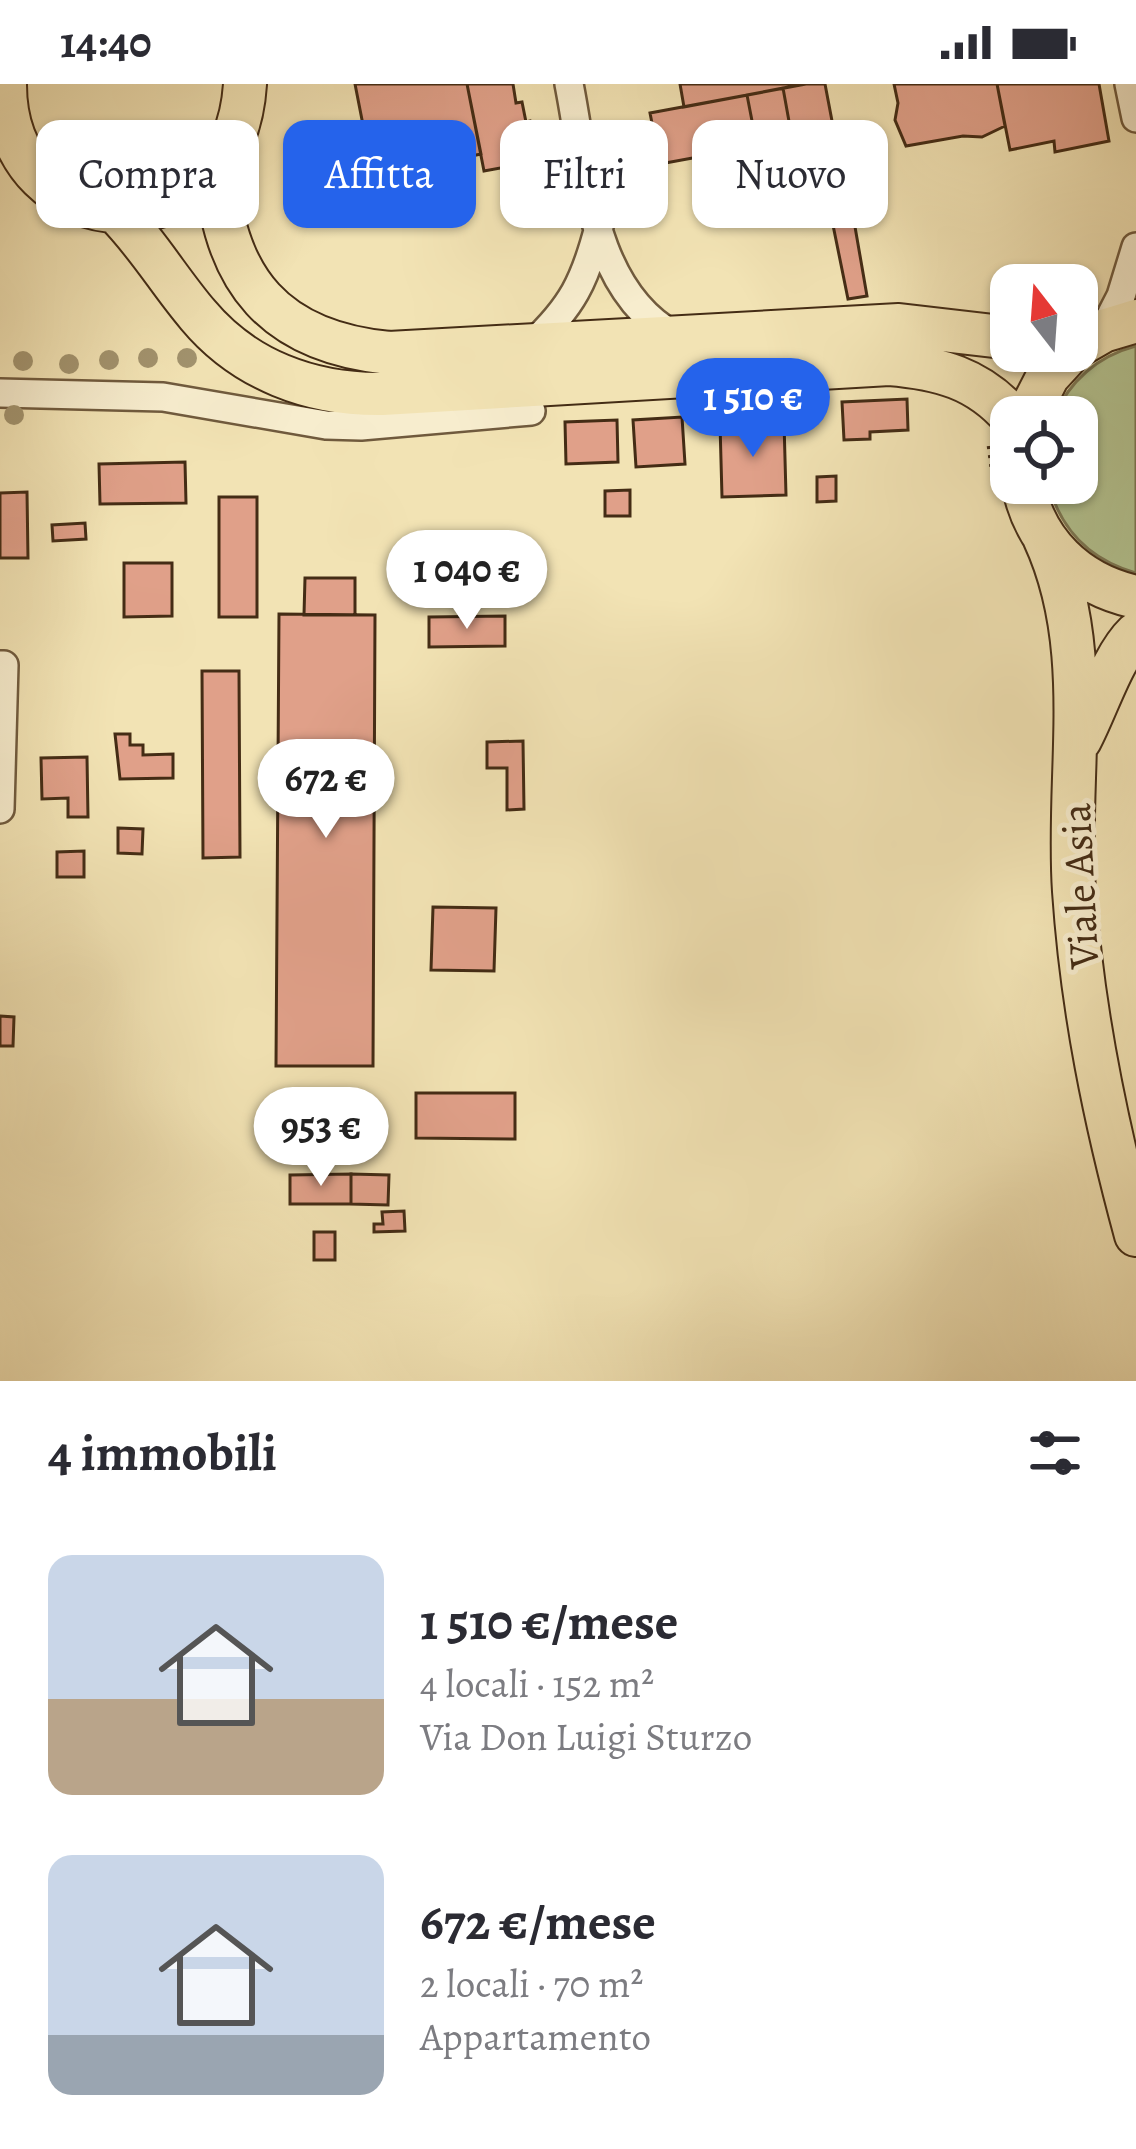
<!DOCTYPE html>
<html lang="it">
<head>
<meta charset="utf-8">
<style>
	body { margin:0; font-family:Alegreya,serif; background:#f7f7f7; color:#2b2b33; height:100vh; display:flex; flex-direction:column; font-size:45px; white-space:nowrap }
	* { box-sizing:border-box; margin:0 }
	p { font-size:39px; color:#7c7c81 }
	.icon { flex:none; width:66px; height:66px; fill:none; stroke:currentColor; stroke-width:2; stroke-linecap:round; stroke-linejoin:round }
	.map { position:relative; height:1297px; overflow:hidden }
	.sheet { display:flex; flex-direction:column; background:#fff; flex:1 }
	.sheet>* { flex:none }
	.top-card { position:absolute; left:36px; top:36px; width:1065px; height:108px; display:flex; gap:24px }
	.needle { width:78px; rotate:343deg }
	.controls { position:absolute; left:990px; top:180px; display:grid; gap:24px }
	.controls a { display:grid; place-items:center; width:108px; height:108px; border-radius:24px; background:#fff; box-shadow:0 3px 9px #0004; font-size:60px }
	.price { position:absolute; translate:-50% -102px; padding:0 27px; border-radius:42px; background:#fff; color:#222; font-size:39px; line-height:78px; filter:drop-shadow(0 3px 6px #0008) }
	.price::after { content:''; position:absolute; left:50%; top:72px; width:36px; height:27px; margin-left:-18px; background:inherit; clip-path:polygon(0 0,100% 0,50% 100%) }
	.price.active { background:#2563eb; color:#fff }
	ul { padding:0; list-style:none }
	li { display:flex; align-items:center; gap:36px; height:300px; padding:0 48px }
	li span { display:grid; place-items:center; flex:none; width:336px; height:240px; border-radius:24px; color:#555 }
	li>.icon { margin-inline-start:auto }
	span .icon { width:144px; height:144px; fill:#fffc; stroke-width:1 }
	li b { font-size:51px }
	h2 { display:flex; justify-content:space-between; align-items:center; height:144px; padding:0 48px; font-size:51px }
	.chip { padding:0 42px; border-radius:24px; background:#fff; box-shadow:0 3px 9px #0004; font-size:42px; line-height:108px }
	.chip.active { background:#2563eb; color:#fff }
	.status { display:flex; justify-content:space-between; align-items:center; height:84px; padding:0 60px; background:#fff; direction:ltr }
	.status svg { height:33px; fill:currentColor }
	.map>svg:first-child { display:block }
</style>
</head>
<body>
<div class="status"><b>14:40</b><svg viewBox="0 0 49 12"><path d="M0 12V9h3v3zM5 12V6h3v6zM10 12V3h3v9zM15 12V0h3v12zM26 1h20v11H26zM47 4h2v5h-2z"/></svg></div>
<div class="map">
<svg width="1136" height="1297" viewBox="0 0 1136 1297">
	<rect width="100%" height="100%" fill="#f2e3b4"/>
	<filter id="stains"><feTurbulence type="fractalNoise" baseFrequency=".00167" numOctaves="4"/><feColorMatrix values="0 0 0 0 .2 0 0 0 0 .09 0 0 0 0 .02 0 0 0 .5 -.17"/></filter>
	<radialGradient id="worn" r=".72"><stop offset=".6" stop-color="#630" stop-opacity="0"/><stop offset="1" stop-color="#630" stop-opacity=".3"/></radialGradient>
	<!-- green -->
	<path fill="#b4c592" stroke="#7c7854" stroke-width="3" d="M1136,262V489C1090,476 1060,445 1048,399H1077V333H1054C1069,297 1098,272 1136,262Z"/>
	<!-- building -->
	<path fill="#e0a089" stroke="#442c15" stroke-width="3" d="M355,0H467L481,70L373,92Z
		M467,0H513L516,19L522,18L526,38L530,37L538,77L484,87Z
		M680,0H806L684,23Z
		M806,0H825L836,58L794,65L783,4Z
		M894,0H997L1005,42L982,53L963,52L906,62L895,36L898,19Z
		M997,0H1099L1109,57L1055,68L1054,57L1010,66Z
		M783,4L794,65L759,73L747,11Z
		M747,11L759,73L700,84L698,73L660,80L650,29Z
		M794,65L797,79L717,94L715,81Z
		M821,82L845,85L867,212L848,215Z
		M907,315L908,346L870,348V355L844,356L842,318Z
		M682,333L685,380L636,383L633,336Z
		M617,336L618,378L566,380L565,338Z
		M784,338L786,411L722,413L720,340Z
		M185,378L186,419L100,420L99,380Z
		M836,392V417L817,418V393Z
		M630,406V432H605V407Z
		M27,408L28,474H0V409Z
		M219,413H257V533H219Z
		M85,439L86,455L53,457L52,441Z
		M124,479H172V532L124,533Z
		M305,494H355V531H304Z
		M279,530L375,531L373,982H276Z
		M505,532V562L429,563V533Z
		M202,587H239L240,773L203,774Z
		M115,650H130V661H143V671L173,670V694L120,695Z
		M523,657L524,725L507,726V684H487V658Z
		M87,673L88,733H68V714L42,715L41,674Z
		M118,744L143,745L142,770L118,769Z
		M84,767V793H57V768Z
		M433,823L496,824L494,887L431,886Z
		M0,932L14,933L13,962H0Z
		M416,1009H515V1055L416,1054Z
		M351,1090L389,1091L388,1121L351,1120Z
		M351,1090V1120H290V1091Z
		M404,1127L405,1147L374,1148V1140H383L382,1128Z
		M314,1148H335V1176H314Z"/>
	<g fill="none" stroke-linecap="round" stroke-linejoin="round">
		<!-- street casing -->
		<g stroke="#705a3d" stroke-width="32">
			<path id="street" d="M569,0C586,85 590,206 675,252
				M1129,0L1136,34
				M1103,247L1121,212L1136,163
				M531,261C572,223 585,197 599,143
				M0,309L163,313L326,341L361,342L531,327
				M0,581H4L0,725"/>
		</g>
		<!-- primary casing -->
		<g stroke="#442c15" stroke-width="46">
			<path id="primary" d="M5,0C4,164 234,176 245,0
				M216,86C224,197 275,258 389,269L899,241L1011,254
				M116,128C148,160 169,197 198,231C244,286 311,311 382,310L889,280C939,284 978,294 1012,333
				M1077,262L1103,247L1136,237
				M1027,333L1048,292L1071,267
				M1023,399C1034,459 1077,500 1136,513
				M1044,453C1096,565 1066,688 1074,807C1082,925 1105,1037 1136,1151
				M1080,656C1097,624 1112,573 1136,550"/>
		</g>
		<!-- path -->
		<path stroke="#442c15" stroke-width="4.5" stroke-dasharray="3 6" stroke-linecap="butt" d="M989,362L992,386"/>
		<!-- street -->
		<use href="#street" stroke="#f7edce" stroke-width="27"/>
		<!-- primary -->
		<use href="#primary" stroke="#f2e3b4" stroke-width="42"/>
	</g>
	<!-- trees -->
	<g fill="#a2936e">
		<circle cx="148" cy="274" r="10"/>
		<circle cx="187" cy="274" r="10"/>
		<circle cx="109" cy="276" r="10"/>
		<circle cx="23" cy="277" r="10"/>
		<circle cx="69" cy="280" r="10"/>
		<circle cx="14" cy="331" r="10"/>
	</g>
	<g text-anchor="middle" stroke-width="10" stroke-linejoin="round" paint-order="stroke">
		<!-- street labels -->
		<g font-size="42" fill="#442c15" stroke="#f7edce">
			<text transform="translate(1079 802) rotate(-93)" y="15">Viale Asia</text>
		</g>
	</g>
	<rect width="100%" height="100%" filter="url(#stains)"/>
	<rect width="100%" height="100%" fill="url(#worn)"/>
</svg>
<div class="controls">
<a><svg class="needle" viewBox="-14 -14 28 28"><path d="M0-13l5 13h-10z" fill="#e53935"/><path d="M0 13l5-13h-10z" fill="#7c7c81"/></svg></a>
<a><svg class="icon" aria-label="locate" viewBox="0 0 24 24"><circle cx="12" cy="12" r="6"/><path d="M12 2v4M12 18v4M2 12h4M18 12h4"/></svg></a>
</div>
<b class="price active" style="left:753px;top:376px">1 510 €</b>
<b class="price" style="left:467px;top:548px">1 040 €</b>
<b class="price" style="left:326px;top:757px">672 €</b>
<b class="price" style="left:321px;top:1105px">953 €</b>
<div class="top-card">
<a class="chip">Compra</a>
<a class="chip active">Affitta</a>
<a class="chip">Filtri</a>
<a class="chip">Nuovo</a>
</div>
</div>
<section class="sheet">
<h2>4 immobili<svg class="icon" aria-label="filters" viewBox="0 0 24 24"><path d="M4 7h16M4 17h16"/><circle cx="9" cy="7" r="2"/><circle cx="15" cy="17" r="2"/></svg></h2>
<ul>
<li><span style="background:linear-gradient(#c9d6e8 60%,#b9a48a 0)"><svg class="icon" aria-label="home" viewBox="0 0 24 24"><path d="M3 11l9-7 9 7M6 9v11h12V9"/></svg></span><div><b>1 510 €/mese</b><p>4 locali · 152 m²</p><p>Via Don Luigi Sturzo</p></div></li>
<li><span style="background:linear-gradient(#c9d6e8 75%,#9aa5b1 0)"><svg class="icon" aria-label="home" viewBox="0 0 24 24"><path d="M3 11l9-7 9 7M6 9v11h12V9"/></svg></span><div><b>672 €/mese</b><p>2 locali · 70 m²</p><p>Appartamento</p></div></li>
</ul>
</section>
</body>
</html>
